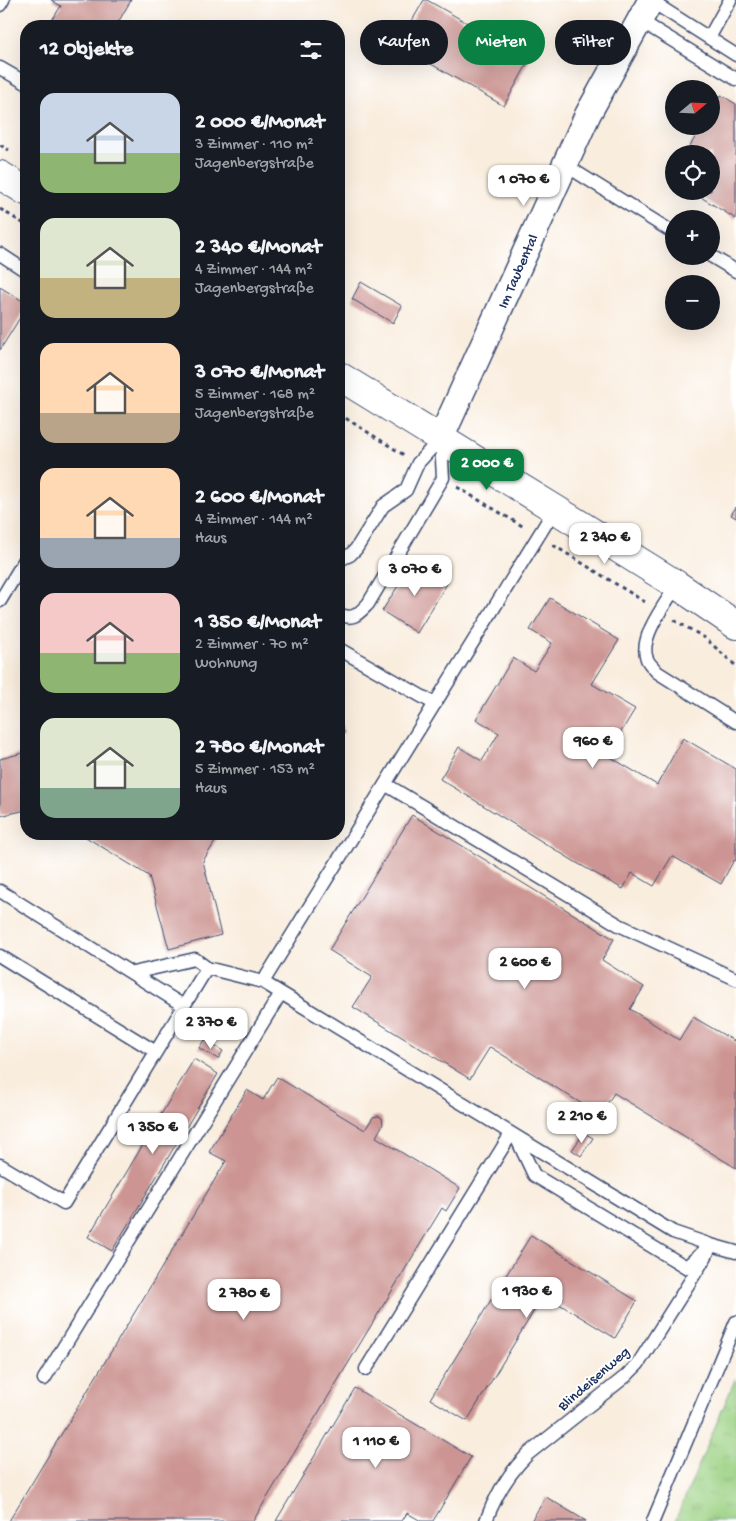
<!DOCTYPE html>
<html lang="de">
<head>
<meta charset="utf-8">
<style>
	body { margin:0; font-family:"Gochi Hand",sans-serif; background:#242831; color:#f1f3f6; height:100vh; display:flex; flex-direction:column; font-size:19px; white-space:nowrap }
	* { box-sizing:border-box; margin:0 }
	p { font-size:16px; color:#9ea1a6 }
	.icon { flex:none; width:28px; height:28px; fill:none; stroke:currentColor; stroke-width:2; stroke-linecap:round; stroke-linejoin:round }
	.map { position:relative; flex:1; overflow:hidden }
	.details { position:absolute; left:20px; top:20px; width:325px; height:820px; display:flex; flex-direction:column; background:#171b24; border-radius:20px; box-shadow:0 5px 20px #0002 }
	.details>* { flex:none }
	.hud { position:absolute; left:360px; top:20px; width:300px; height:45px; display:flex; gap:10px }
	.needle { width:32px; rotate:71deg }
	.buttons { position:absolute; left:665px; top:80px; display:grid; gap:10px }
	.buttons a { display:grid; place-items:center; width:55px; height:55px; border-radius:50%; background:#171b24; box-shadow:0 5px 20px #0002; font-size:25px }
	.price { position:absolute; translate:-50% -42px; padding:0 11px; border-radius:10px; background:#fff; color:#222; font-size:16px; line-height:32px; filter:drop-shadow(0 1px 2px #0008) }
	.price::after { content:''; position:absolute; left:50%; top:30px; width:15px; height:11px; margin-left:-8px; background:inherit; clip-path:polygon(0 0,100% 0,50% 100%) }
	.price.on { background:#0b8043; color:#fff }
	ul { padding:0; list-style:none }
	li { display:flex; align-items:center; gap:15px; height:125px; padding:0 20px }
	li span { display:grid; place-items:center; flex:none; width:140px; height:100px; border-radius:15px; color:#555 }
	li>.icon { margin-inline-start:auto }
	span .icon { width:60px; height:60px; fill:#fffc; stroke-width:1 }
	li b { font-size:21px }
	h2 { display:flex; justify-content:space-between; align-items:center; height:60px; padding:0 20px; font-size:21px }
	.tag { padding:0 18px; border-radius:22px; background:#171b24; box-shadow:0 5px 20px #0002; font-size:18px; line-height:45px }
	.tag.on { background:#0b8043; color:#fff }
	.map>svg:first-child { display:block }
</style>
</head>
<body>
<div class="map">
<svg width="736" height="1521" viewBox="0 0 736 1521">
	<defs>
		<pattern id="grass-tufts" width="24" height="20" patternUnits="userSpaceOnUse" patternTransform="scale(1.25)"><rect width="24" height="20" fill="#9ad081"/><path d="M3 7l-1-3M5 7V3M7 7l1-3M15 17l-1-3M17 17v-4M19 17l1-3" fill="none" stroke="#84b372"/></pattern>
	</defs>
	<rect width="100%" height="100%" fill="#fff"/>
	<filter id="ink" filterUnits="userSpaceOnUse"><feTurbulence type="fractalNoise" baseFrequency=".02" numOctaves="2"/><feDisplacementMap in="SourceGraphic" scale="10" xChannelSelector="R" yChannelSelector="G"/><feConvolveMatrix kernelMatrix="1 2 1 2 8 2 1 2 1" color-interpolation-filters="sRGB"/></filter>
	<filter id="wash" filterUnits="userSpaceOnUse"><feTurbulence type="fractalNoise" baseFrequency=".0096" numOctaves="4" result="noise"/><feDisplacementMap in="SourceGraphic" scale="20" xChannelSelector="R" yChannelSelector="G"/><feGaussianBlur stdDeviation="1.12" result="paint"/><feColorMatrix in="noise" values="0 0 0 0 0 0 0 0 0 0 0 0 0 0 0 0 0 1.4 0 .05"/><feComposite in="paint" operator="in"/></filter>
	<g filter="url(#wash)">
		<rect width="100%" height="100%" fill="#f9edde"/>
		<!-- grass -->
		<path fill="url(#grass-tufts)" stroke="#5a8070" d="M736,1377V1521H675Z"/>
		<g id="blocks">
			<!-- building -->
			<path fill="#cc9593" d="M51,0H131L116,26H48L61,6Z
				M424,0H427L530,59L504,106L398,45Z
				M721,95L736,104V219L691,191H711V154H685L702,126H711V111Z
				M361,282L402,306L393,323L352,299Z
				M0,287L26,303V308L0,350Z
				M736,507V518L731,515Z
				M414,561L448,582L417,633L382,611Z
				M550,598L619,640L592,684L635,709L607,755L657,785L683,738L736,769V861L734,860L721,884L672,856L654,886L632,873L623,889L577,863L440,779L459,747L482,761L499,733L476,719L513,658L534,671L552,643L530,630Z
				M339,716L344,733L339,734Z
				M26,752V810L0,816V759Z
				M412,815L614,939L602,960L644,987L630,1009L679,1040L693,1017L736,1042V1168L614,1093L600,1115L490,1047L470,1079L353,1007L372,977L329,950Z
				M81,834H220L203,861L221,935L169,949L149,876Z
				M204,1040L223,1051L218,1059L199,1048Z
				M194,1059L218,1074L112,1251L88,1237Z
				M277,1077L365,1130L373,1117L378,1116L382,1118L383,1124L376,1137L460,1188L446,1211L442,1208L253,1521H9L226,1161L209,1152L247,1090L263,1100Z
				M584,1133L593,1138L581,1156L572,1150Z
				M531,1235L637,1301L615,1338L551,1299L540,1301L467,1421L430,1399Z
				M355,1388L471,1457L433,1521H421L407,1513L402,1521H276Z
				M546,1497L586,1521H531Z"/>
		</g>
	</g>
	<g filter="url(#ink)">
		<use href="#blocks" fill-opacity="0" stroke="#3c4c71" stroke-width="1"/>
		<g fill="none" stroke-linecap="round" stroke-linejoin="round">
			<!-- lane casing -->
			<g stroke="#3c4c71" stroke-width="15">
				<path id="lane" d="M651,1L709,38L730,0
					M0,5L3,0
					M639,20L736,79
					M709,38L736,55
					M0,68L26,83
					M565,165L674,233
					M0,254L26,271
					M711,256L736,271
					M339,560L350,555L356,549L383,506L406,490L418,463L441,438
					M677,585C666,603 638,638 647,659C649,664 654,668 657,672L736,722
					M0,601L26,558
					M339,614C353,621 358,614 368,604L443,478L441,440
					M339,649L435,704
					M385,784L619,925L736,979
					M0,891L184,1006
					M0,956L156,1052
					M133,973L195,959L207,968
					M263,982L555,509
					M0,1165L64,1203L207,968L263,982L281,993L673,1232L711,1245L686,1267L534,1175L516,1137
					M366,1369L511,1134
					M44,1379L281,993
					M486,1521C495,1496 509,1473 528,1454L626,1376L638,1364L706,1256L711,1245L736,1252
					M653,1521L736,1322"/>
			</g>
			<!-- street casing -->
			<g stroke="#3c4c71" stroke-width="28">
				<path id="street" d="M441,438L588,114L651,0"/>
			</g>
			<!-- secondary casing -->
			<g stroke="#3c4c71" stroke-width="30">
				<path id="secondary" d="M0,175L26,191
					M339,376L555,509L677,585L736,625"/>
			</g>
			<!-- path -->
			<path stroke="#3c4c71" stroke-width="3" stroke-dasharray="4 4" stroke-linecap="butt" d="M0,145L9,150
				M0,209L26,225
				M339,414L404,455
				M457,487L524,527
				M553,545L645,602
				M674,620L705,638L736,666"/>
			<!-- lane -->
			<use href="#lane" stroke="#fff" stroke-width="12"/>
			<!-- street -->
			<use href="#street" stroke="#fff" stroke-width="25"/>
			<!-- secondary -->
			<use href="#secondary" stroke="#fff" stroke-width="28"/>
		</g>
	</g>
	<g text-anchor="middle" stroke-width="4" stroke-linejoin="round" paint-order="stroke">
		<!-- street labels -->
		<g font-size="15" fill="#1b2f5e" stroke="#fff">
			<text transform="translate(517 271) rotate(-66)" y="5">Im Taubental</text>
			<text transform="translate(593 1378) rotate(-41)" y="5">Blindeisenweg</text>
		</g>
	</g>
</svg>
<div class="buttons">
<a><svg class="needle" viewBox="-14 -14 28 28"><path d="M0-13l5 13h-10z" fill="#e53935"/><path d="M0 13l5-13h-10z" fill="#9ea1a6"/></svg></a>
<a><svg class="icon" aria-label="locate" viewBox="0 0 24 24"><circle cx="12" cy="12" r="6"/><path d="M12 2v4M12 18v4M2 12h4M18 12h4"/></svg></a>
<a>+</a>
<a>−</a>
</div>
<b class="price" style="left:524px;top:207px">1 070 €</b>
<b class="price on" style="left:487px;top:491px">2 000 €</b>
<b class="price" style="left:605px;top:565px">2 340 €</b>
<b class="price" style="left:415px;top:597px">3 070 €</b>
<b class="price" style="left:593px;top:769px">960 €</b>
<b class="price" style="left:525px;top:990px">2 600 €</b>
<b class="price" style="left:211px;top:1050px">2 370 €</b>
<b class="price" style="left:582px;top:1144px">2 210 €</b>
<b class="price" style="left:153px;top:1155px">1 350 €</b>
<b class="price" style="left:527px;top:1319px">1 930 €</b>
<b class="price" style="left:244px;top:1321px">2 780 €</b>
<b class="price" style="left:376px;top:1469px">1 110 €</b>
<div class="hud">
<a class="tag">Kaufen</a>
<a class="tag on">Mieten</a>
<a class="tag">Filter</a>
</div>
<section class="details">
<h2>12 Objekte<svg class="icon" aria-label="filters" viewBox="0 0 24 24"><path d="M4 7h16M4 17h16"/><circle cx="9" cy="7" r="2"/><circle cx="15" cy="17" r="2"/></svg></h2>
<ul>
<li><span style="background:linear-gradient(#c9d6e8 60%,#8fb573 0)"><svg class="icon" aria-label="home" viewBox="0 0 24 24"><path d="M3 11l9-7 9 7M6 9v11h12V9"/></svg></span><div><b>2 000 €/Monat</b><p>3 Zimmer · 110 m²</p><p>Jagenbergstraße</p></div></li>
<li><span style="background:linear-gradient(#dfe7d0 60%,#c2b280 0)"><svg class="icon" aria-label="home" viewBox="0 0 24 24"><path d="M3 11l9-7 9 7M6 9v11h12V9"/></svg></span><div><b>2 340 €/Monat</b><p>4 Zimmer · 144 m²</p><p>Jagenbergstraße</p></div></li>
<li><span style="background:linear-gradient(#ffd9b3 70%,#b9a48a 0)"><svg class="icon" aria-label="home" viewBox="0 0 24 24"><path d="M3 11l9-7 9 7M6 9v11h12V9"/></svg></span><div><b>3 070 €/Monat</b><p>5 Zimmer · 168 m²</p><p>Jagenbergstraße</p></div></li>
<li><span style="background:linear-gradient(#ffd9b3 70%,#9aa5b1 0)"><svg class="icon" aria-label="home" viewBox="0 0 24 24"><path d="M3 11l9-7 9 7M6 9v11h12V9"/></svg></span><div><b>2 600 €/Monat</b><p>4 Zimmer · 144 m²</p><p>Haus</p></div></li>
<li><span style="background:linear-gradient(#f6c9c9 60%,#8fb573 0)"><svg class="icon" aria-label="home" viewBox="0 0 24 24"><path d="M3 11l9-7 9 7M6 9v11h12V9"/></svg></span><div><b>1 350 €/Monat</b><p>2 Zimmer · 70 m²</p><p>Wohnung</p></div></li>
<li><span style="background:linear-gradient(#dfe7d0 70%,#7fa58c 0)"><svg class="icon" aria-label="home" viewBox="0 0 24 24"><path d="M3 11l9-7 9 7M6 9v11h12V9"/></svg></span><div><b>2 780 €/Monat</b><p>5 Zimmer · 153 m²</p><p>Haus</p></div></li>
</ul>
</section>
</div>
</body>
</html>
